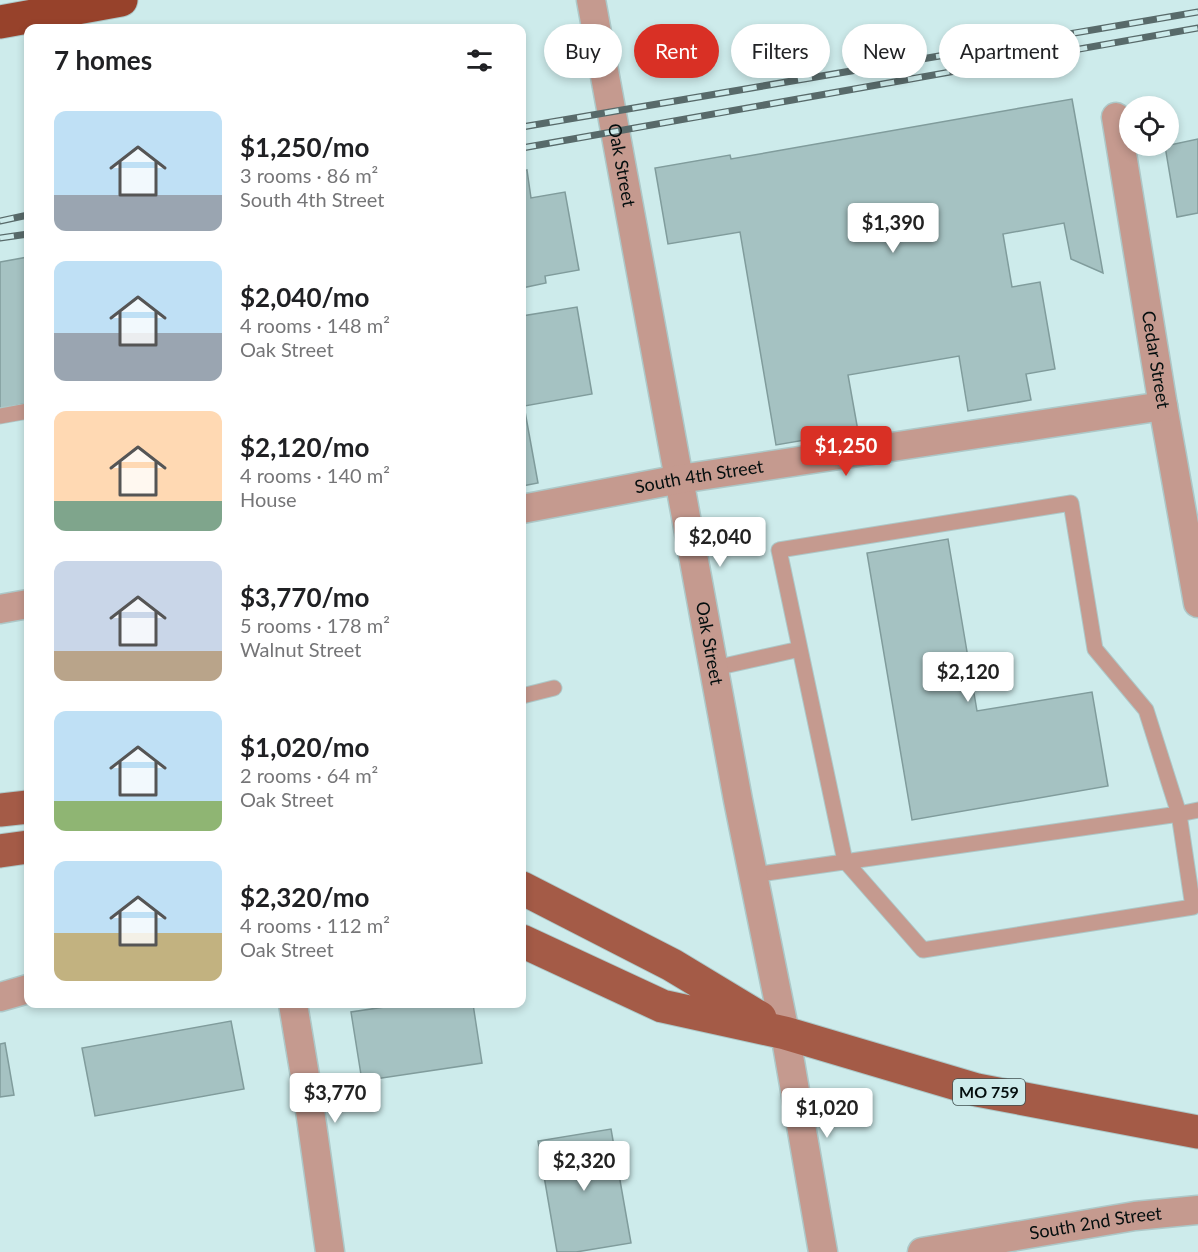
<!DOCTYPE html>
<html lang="en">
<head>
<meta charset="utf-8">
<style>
	body { margin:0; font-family:Lato,sans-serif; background:#f2f2f2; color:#202124; height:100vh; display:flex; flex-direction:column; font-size:22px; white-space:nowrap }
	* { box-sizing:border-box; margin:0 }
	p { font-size:20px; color:#757577 }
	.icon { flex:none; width:33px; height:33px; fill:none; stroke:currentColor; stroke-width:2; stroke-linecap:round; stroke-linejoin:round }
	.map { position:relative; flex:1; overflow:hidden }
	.side { position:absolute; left:24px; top:24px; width:502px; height:984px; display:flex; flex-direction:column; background:#fff; border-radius:12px; box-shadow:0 3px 9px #0003 }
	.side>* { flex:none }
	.top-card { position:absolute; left:544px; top:24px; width:562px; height:54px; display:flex; gap:12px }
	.tools { position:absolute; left:1119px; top:96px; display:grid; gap:12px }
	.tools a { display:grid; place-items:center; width:60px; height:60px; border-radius:50%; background:#fff; box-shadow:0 3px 9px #0003; font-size:30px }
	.price { position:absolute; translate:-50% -51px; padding:0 14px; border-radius:6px; background:#fff; color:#222; font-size:20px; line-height:39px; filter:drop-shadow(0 2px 3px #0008) }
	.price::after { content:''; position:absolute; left:50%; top:36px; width:18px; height:14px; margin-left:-9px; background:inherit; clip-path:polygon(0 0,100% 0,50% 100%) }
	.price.current { background:#d93025; color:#fff }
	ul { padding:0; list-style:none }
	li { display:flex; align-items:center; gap:18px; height:150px; padding:0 30px }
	li span { display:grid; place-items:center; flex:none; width:168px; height:120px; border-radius:12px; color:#555 }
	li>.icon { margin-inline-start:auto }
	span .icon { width:72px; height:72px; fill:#fffc; stroke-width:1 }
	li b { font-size:26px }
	h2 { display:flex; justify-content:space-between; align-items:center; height:72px; padding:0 30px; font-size:26px }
	.tag { padding:0 21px; border-radius:27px; background:#fff; box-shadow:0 3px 9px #0003; font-size:21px; line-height:54px }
	.tag.current { background:#d93025; color:#fff }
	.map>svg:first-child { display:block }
</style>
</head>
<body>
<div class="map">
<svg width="1198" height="1252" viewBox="0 0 1198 1252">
	<rect width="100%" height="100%" fill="#cdebeb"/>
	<!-- building -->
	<path fill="#a5c2c2" stroke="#809c9c" stroke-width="1.5" d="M1072,99L1103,273L1071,259L1064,223L1003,234L1012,287L1040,282L1055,369L1026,374L1031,400L968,411L959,356L848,375L858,431L776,445L740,232L668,244L655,168L730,155L731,159Z
		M1198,139V213L1177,217L1165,146Z
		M527,170L531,198L565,192L579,270L545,276L546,283L522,288V171Z
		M28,257V403L0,409V262Z
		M577,307L592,394L524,406L538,483L522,486V316Z
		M948,539L977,711L1092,692L1108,786L912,820L867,553Z
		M405,1004H473L482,1063L362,1081L351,1012Z
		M231,1021L244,1089L95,1116L82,1048Z
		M5,1043L14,1095L0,1097V1044Z
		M611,1129L631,1243L576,1252H557L538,1141Z"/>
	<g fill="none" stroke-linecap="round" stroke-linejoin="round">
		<!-- lane casing -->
		<g stroke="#adc8c8" stroke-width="17">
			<path id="lane" d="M0,416L28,411
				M715,668L800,649
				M522,696L554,688
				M753,875C895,854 1037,834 1179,814L1193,907L923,950L845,861L779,550L1071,503L1095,649L1146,710L1179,814L1198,810"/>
		</g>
		<!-- street casing -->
		<g stroke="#adc8c8" stroke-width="31">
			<g id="street">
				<path id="s1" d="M591,0L738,800L785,1033L823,1252"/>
				<path id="s2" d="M1116,117L1163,406L1198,603"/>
				<path id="s3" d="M522,509L680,479L1163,406"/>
				<path d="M0,609L28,604"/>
				<path d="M0,997L28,989"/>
				<path d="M293,1004L306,1082L330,1252"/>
				<path id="s4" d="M922,1252L1135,1216L1198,1210"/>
			</g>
		</g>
		<!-- primary casing -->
		<g stroke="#adc8c8" stroke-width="35">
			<path id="primary" d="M0,810L28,807
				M0,851L28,847
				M522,888L672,965L760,1018
				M522,941L662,1006L785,1033L977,1090L1198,1132"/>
		</g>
		<!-- highway casing -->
		<g stroke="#adc8c8" stroke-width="35">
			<path id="highway" d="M0,22L121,0"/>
		</g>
		<!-- lane -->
		<use href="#lane" stroke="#c59a8f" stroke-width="15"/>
		<!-- street -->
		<use href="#street" stroke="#c59a8f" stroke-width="28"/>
		<!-- primary -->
		<use href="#primary" stroke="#a45b47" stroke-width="33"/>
		<!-- highway -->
		<use href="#highway" stroke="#97422b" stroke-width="33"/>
		<!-- rail casing -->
		<g stroke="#586a6a" stroke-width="7">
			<path id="rail" d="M522,127L1198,12
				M522,148L1198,28
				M0,221L28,215
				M0,238L28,234"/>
		</g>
		<!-- rail -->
		<use href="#rail" stroke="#cdebeb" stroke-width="4.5" stroke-dasharray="14" stroke-linecap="butt"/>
	</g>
	<g text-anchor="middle" stroke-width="5" stroke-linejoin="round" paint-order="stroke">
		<!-- shield labels -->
		<rect fill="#cdebeb" stroke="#405050" stroke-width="1.5" x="953" y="1079" width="72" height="26" rx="4.5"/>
		<g font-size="16" font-weight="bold" fill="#040e0e">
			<text x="989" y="1098">MO 759</text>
		</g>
		<!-- street labels -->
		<g font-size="18" fill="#040e0e" stroke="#cdebeb">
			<text dy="6" stroke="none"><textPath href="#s1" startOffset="168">Oak Street</textPath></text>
			<text dy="6" stroke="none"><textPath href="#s2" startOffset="246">Cedar Street</textPath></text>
			<text dy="6" stroke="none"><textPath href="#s3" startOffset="180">South 4th Street</textPath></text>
			<text dy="6" stroke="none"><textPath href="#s1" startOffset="654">Oak Street</textPath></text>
			<text dy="6" stroke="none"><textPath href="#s4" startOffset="176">South 2nd Street</textPath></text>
		</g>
	</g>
</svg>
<div class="tools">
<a><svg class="icon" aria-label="locate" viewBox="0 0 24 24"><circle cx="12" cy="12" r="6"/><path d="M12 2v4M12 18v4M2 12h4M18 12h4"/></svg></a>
</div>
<b class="price" style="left:893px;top:254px">$1,390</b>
<b class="price current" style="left:846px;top:477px">$1,250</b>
<b class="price" style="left:720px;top:568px">$2,040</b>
<b class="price" style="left:968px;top:703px">$2,120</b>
<b class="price" style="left:335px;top:1124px">$3,770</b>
<b class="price" style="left:827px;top:1139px">$1,020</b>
<b class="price" style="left:584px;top:1192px">$2,320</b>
<div class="top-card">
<a class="tag">Buy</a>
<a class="tag current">Rent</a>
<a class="tag">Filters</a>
<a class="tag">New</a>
<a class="tag">Apartment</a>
</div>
<section class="side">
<h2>7 homes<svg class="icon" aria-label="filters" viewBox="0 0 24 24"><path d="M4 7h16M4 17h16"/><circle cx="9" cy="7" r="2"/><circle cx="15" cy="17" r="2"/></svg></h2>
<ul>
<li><span style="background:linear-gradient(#bfe0f5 70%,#9aa5b1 0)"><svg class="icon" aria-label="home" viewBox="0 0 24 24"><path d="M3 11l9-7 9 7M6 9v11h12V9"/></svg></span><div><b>$1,250/mo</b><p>3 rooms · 86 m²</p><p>South 4th Street</p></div></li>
<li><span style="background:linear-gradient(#bfe0f5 60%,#9aa5b1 0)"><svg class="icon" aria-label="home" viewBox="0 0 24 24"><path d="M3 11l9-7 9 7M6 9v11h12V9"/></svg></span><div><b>$2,040/mo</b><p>4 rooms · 148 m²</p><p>Oak Street</p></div></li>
<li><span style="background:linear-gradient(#ffd9b3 75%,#7fa58c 0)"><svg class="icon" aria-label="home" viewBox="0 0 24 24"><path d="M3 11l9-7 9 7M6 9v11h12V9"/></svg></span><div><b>$2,120/mo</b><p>4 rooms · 140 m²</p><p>House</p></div></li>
<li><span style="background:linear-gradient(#c9d6e8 75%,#b9a48a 0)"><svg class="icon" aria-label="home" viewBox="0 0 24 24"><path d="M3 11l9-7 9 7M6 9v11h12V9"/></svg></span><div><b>$3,770/mo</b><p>5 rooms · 178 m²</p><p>Walnut Street</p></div></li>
<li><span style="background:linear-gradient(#bfe0f5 75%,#8fb573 0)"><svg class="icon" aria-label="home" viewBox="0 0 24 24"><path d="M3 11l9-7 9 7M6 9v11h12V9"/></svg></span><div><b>$1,020/mo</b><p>2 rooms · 64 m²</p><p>Oak Street</p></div></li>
<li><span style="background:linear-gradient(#bfe0f5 60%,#c2b280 0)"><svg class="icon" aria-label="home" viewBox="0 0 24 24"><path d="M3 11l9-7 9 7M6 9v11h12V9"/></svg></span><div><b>$2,320/mo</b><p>4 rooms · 112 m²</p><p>Oak Street</p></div></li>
</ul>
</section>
</div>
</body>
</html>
